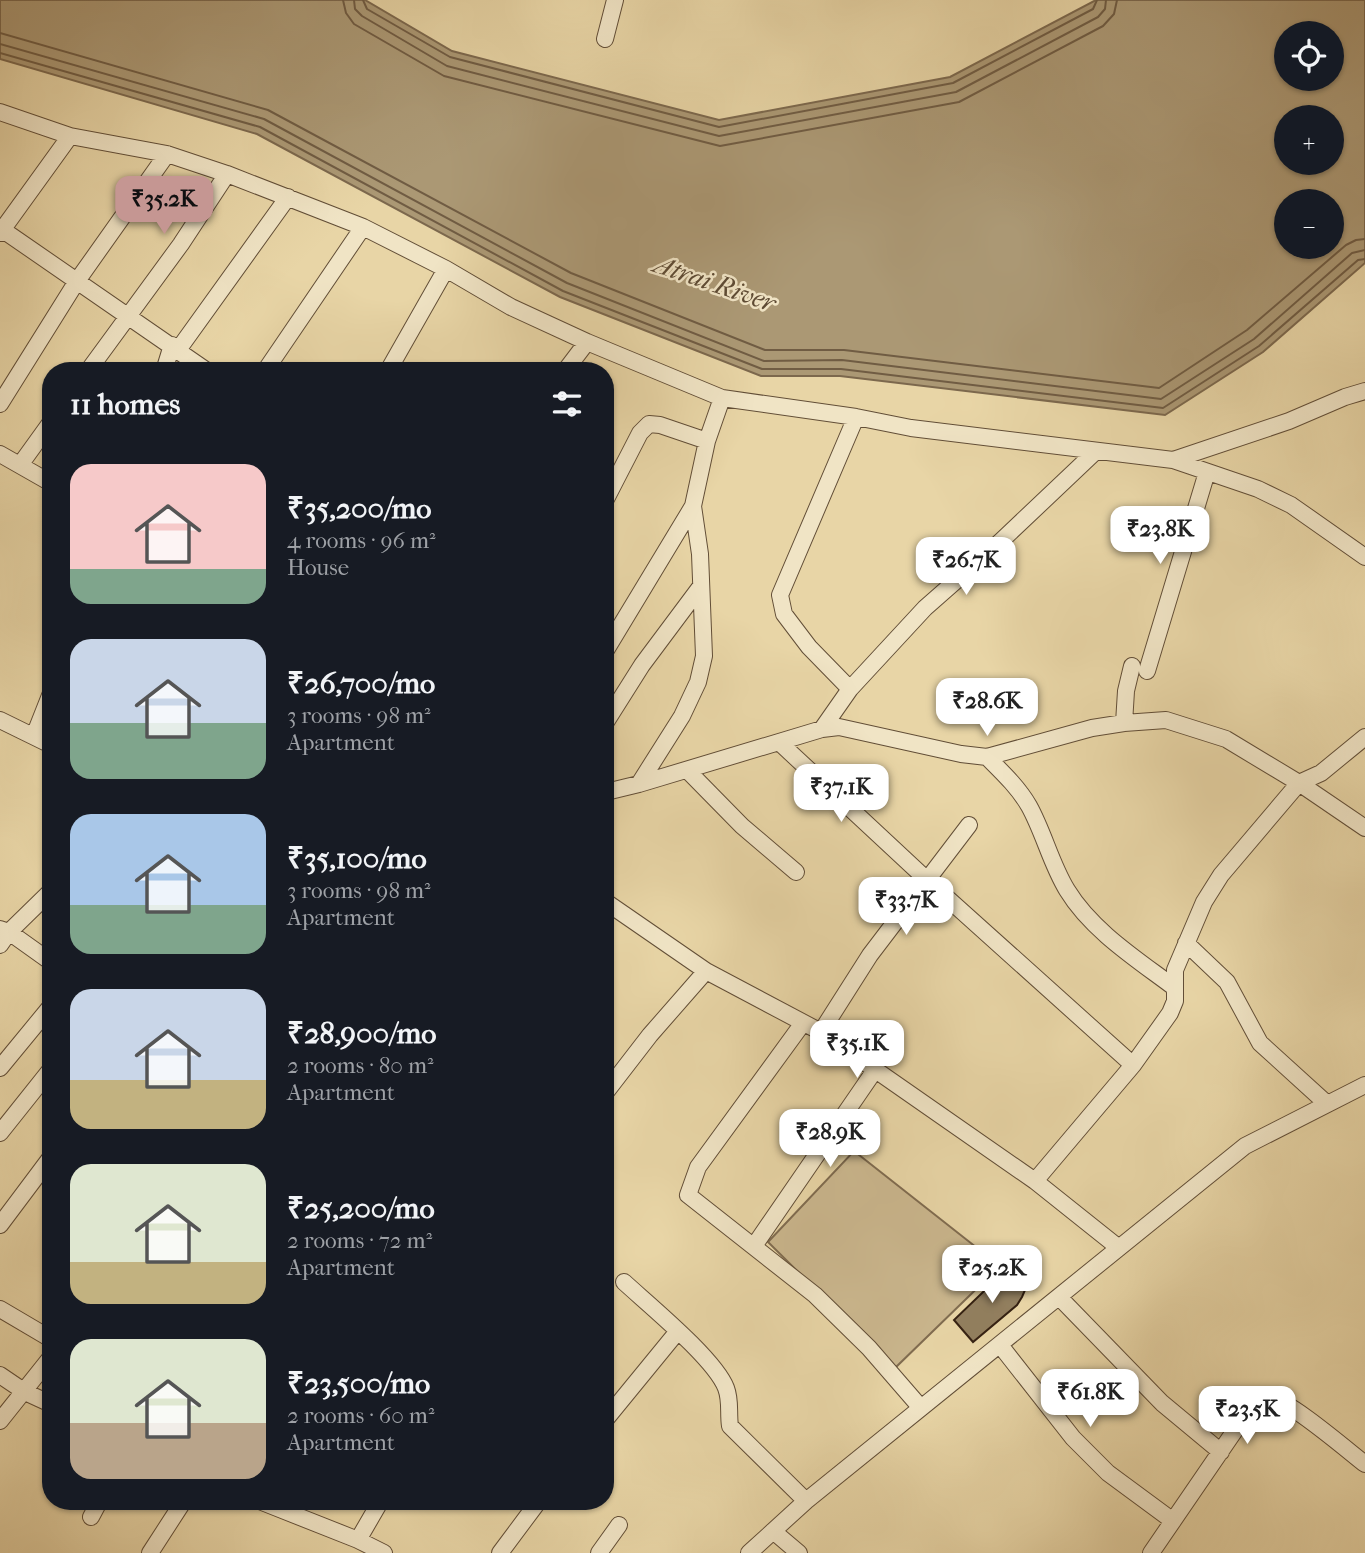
<!DOCTYPE html>
<html lang="en">
<head>
<meta charset="utf-8">
<style>
	body { margin:0; font-family:"IM FELL French Canon",serif; background:#242831; color:#f1f3f6; height:100vh; display:flex; flex-direction:column; font-size:26px; white-space:nowrap }
	* { box-sizing:border-box; margin:0 }
	p { font-size:23px; color:#9ea1a6 }
	.icon { flex:none; width:38px; height:38px; fill:none; stroke:currentColor; stroke-width:2; stroke-linecap:round; stroke-linejoin:round }
	.map { position:relative; flex:1; overflow:hidden }
	.panel { position:absolute; left:42px; top:362px; width:572px; height:1148px; display:flex; flex-direction:column; background:#171b24; border-radius:28px; box-shadow:0 2px 5px #0004 }
	.panel>* { flex:none }
	.tools { position:absolute; left:1274px; top:21px; display:grid; gap:14px }
	.tools a { display:grid; place-items:center; width:70px; height:70px; border-radius:50%; background:#171b24; box-shadow:0 2px 5px #0004; font-size:35px }
	.price { position:absolute; translate:-50% -60px; padding:0 16px; border-radius:14px; background:#fff; color:#222; font-size:23px; line-height:46px; filter:drop-shadow(0 2px 4px #0008) }
	.price::after { content:''; position:absolute; left:50%; top:42px; width:21px; height:16px; margin-left:-10px; background:inherit; clip-path:polygon(0 0,100% 0,50% 100%) }
	.price.selected { background:#c59692; color:#111 }
	ul { padding:0; list-style:none }
	li { display:flex; align-items:center; gap:21px; height:175px; padding:0 28px }
	li span { display:grid; place-items:center; flex:none; width:196px; height:140px; border-radius:21px; color:#555 }
	li>.icon { margin-inline-start:auto }
	span .icon { width:84px; height:84px; fill:#fffc; stroke-width:1 }
	li b { font-size:30px }
	h2 { display:flex; justify-content:space-between; align-items:center; height:84px; padding:0 28px; font-size:30px }
	.map>svg:first-child { display:block }
</style>
</head>
<body>
<div class="map">
<svg width="1365" height="1553" viewBox="0 0 1365 1553">
	<rect width="100%" height="100%" fill="#e8d5a6"/>
	<filter id="stains"><feTurbulence type="fractalNoise" baseFrequency=".00286" numOctaves="4"/><feColorMatrix values="0 0 0 0 .2 0 0 0 0 .09 0 0 0 0 .02 0 0 0 .5 -.17"/></filter>
	<radialGradient id="worn" r=".72"><stop offset=".6" stop-color="#630" stop-opacity="0"/><stop offset="1" stop-color="#630" stop-opacity=".3"/></radialGradient>
	<!-- green -->
	<path fill="#cab68d" stroke="#806c50" stroke-width="2" d="M854,1151L1000,1266L895,1368L768,1242Z"/>
	<!-- water -->
	<path fill="#ab9874" stroke="#7c684d" stroke-width="2" fill-rule="evenodd" d="M0,0H365L452,51L719,120L950,77L1096,0H1365V263L1263,352L1165,415L840,376H761L560,297L257,134L0,59ZM1286,33H1332V79H1286ZM1286,117H1332V163H1286ZM1286,201H1332V247H1286Z"/>
	<g fill="none" stroke-linecap="round" stroke-linejoin="round">
		<!-- shore -->
		<path stroke="#705c43" stroke-width="2" d="M343,0L346,13L354,24L444,76L720,146L959,102L1103,26L1114,14L1117,0
			M354,0L355,9L362,16L447,66L719,136L956,92L1098,17L1105,9L1106,0
			M363,0L367,9L450,57L719,127L953,83L1093,9L1097,0
			M0,33L268,110L571,273L765,350H844L1159,388L1247,330L1346,245L1356,240L1365,239
			M0,44L264,119L567,283L764,361L842,360L1161,399L1254,339L1352,253L1365,250
			M0,53L260,127L563,291L762,369H841L1163,408L1259,346L1358,260L1365,259"/>
	</g>
	<!-- building -->
	<path fill="#927f5f" stroke="#352112" stroke-width="2" d="M1008,1268L1028,1283L1022,1297L1017,1305L973,1342L954,1320Z"/>
	<g fill="none" stroke-linecap="round" stroke-linejoin="round">
		<!-- minor casing -->
		<g stroke="#624e37" stroke-width="18">
			<path id="minor" d="M605,39L615,0
				M0,112L70,136L167,154L227,174L363,227L446,269L511,307L587,342L722,398L856,417L911,428L1173,460L1289,421L1345,397L1365,391
				M0,228L207,371
				M0,233L70,136
				M178,350L288,197
				M88,371L181,244L227,174
				M164,371L172,345
				M265,371L363,227
				M388,371L446,269
				M565,371L587,342
				M0,404L77,281L167,154
				M0,454L51,483
				M1173,460L1258,489L1291,505L1365,557
				M20,465L51,422
				M606,499L640,433L649,424L660,425L707,441
				M606,650L693,506
				M1147,671L1207,472
				M850,689L809,647L784,614L780,595L856,417
				M0,720L51,745
				M606,722L642,665L701,586
				M1124,723L1126,691L1132,666
				M822,729L850,689L925,608L1000,542L1095,452
				M34,736L51,693
				M780,743L926,879L1133,1065
				M987,757C1002,772 1018,787 1029,806C1044,833 1051,864 1067,890C1092,931 1138,960 1175,988
				M687,770L742,826L796,872
				M639,784L682,716L698,682L704,656L700,554L693,506L707,441L722,398
				M606,792L639,784L822,729L839,727L961,754L987,757L1092,728L1124,723L1166,720L1226,739L1299,783L1321,773L1365,737
				M606,902L706,971L821,1032L1035,1181L1119,1248
				M0,929L9,932L51,962
				M1186,943L1227,982L1260,1043L1326,1103
				M0,945L9,932L51,891
				M803,1023L698,1167L688,1195L815,1295L869,1348L921,1408
				M821,1032L870,955L969,825
				M0,1068L51,1006
				M606,1092L650,1035L706,971
				M0,1133L51,1069
				M1035,1181L1133,1065L1170,1013L1175,1001V970L1204,902L1221,875L1299,783L1365,828
				M0,1225L51,1157
				M754,1246L875,1070
				M624,1282C649,1305 715,1359 726,1388C731,1401 728,1413 730,1426L806,1501
				M1059,1297L1162,1403L1221,1452
				M0,1309L51,1339
				M1000,1345L1073,1438L1108,1473L1173,1521
				M0,1375L25,1392L51,1404
				M606,1419L678,1331
				M0,1421L51,1357
				M262,1502L358,1540L384,1553
				M91,1517L99,1502
				M773,1531L799,1553
				M358,1540L380,1502
				M150,1553L183,1502
				M500,1553L538,1502
				M599,1553L619,1525
				M749,1553L806,1501L1245,1146L1365,1085
				M1151,1553L1251,1407C1257,1403 1263,1397 1271,1398C1289,1400 1347,1450 1365,1464"/>
		</g>
		<!-- minor -->
		<use href="#minor" stroke="#f0e4c5" stroke-width="16"/>
	</g>
	<g text-anchor="middle" stroke-width="5" stroke-linejoin="round" paint-order="stroke">
		<!-- water labels -->
		<g font-size="26" font-style="italic" fill="#5e4b34" stroke="#f0e4c5">
			<text transform="translate(715 283) rotate(19)" y="9">Atrai River</text>
		</g>
	</g>
	<rect width="100%" height="100%" filter="url(#stains)"/>
	<rect width="100%" height="100%" fill="url(#worn)"/>
</svg>
<div class="tools">
<a><svg class="icon" aria-label="locate" viewBox="0 0 24 24"><circle cx="12" cy="12" r="6"/><path d="M12 2v4M12 18v4M2 12h4M18 12h4"/></svg></a>
<a>+</a>
<a>−</a>
</div>
<b class="price selected" style="left:164px;top:236px">₹35.2K</b>
<b class="price" style="left:1160px;top:566px">₹23.8K</b>
<b class="price" style="left:966px;top:597px">₹26.7K</b>
<b class="price" style="left:987px;top:738px">₹28.6K</b>
<b class="price" style="left:841px;top:824px">₹37.1K</b>
<b class="price" style="left:906px;top:937px">₹33.7K</b>
<b class="price" style="left:857px;top:1080px">₹35.1K</b>
<b class="price" style="left:830px;top:1169px">₹28.9K</b>
<b class="price" style="left:992px;top:1305px">₹25.2K</b>
<b class="price" style="left:1090px;top:1429px">₹61.8K</b>
<b class="price" style="left:1247px;top:1446px">₹23.5K</b>
<section class="panel">
<h2>11 homes<svg class="icon" aria-label="filters" viewBox="0 0 24 24"><path d="M4 7h16M4 17h16"/><circle cx="9" cy="7" r="2"/><circle cx="15" cy="17" r="2"/></svg></h2>
<ul>
<li><span style="background:linear-gradient(#f6c9c9 75%,#7fa58c 0)"><svg class="icon" aria-label="home" viewBox="0 0 24 24"><path d="M3 11l9-7 9 7M6 9v11h12V9"/></svg></span><div><b>₹35,200/mo</b><p>4 rooms · 96 m²</p><p>House</p></div></li>
<li><span style="background:linear-gradient(#c9d6e8 60%,#7fa58c 0)"><svg class="icon" aria-label="home" viewBox="0 0 24 24"><path d="M3 11l9-7 9 7M6 9v11h12V9"/></svg></span><div><b>₹26,700/mo</b><p>3 rooms · 98 m²</p><p>Apartment</p></div></li>
<li><span style="background:linear-gradient(#a9c7e8 65%,#7fa58c 0)"><svg class="icon" aria-label="home" viewBox="0 0 24 24"><path d="M3 11l9-7 9 7M6 9v11h12V9"/></svg></span><div><b>₹35,100/mo</b><p>3 rooms · 98 m²</p><p>Apartment</p></div></li>
<li><span style="background:linear-gradient(#c9d6e8 65%,#c2b280 0)"><svg class="icon" aria-label="home" viewBox="0 0 24 24"><path d="M3 11l9-7 9 7M6 9v11h12V9"/></svg></span><div><b>₹28,900/mo</b><p>2 rooms · 80 m²</p><p>Apartment</p></div></li>
<li><span style="background:linear-gradient(#dfe7d0 70%,#c2b280 0)"><svg class="icon" aria-label="home" viewBox="0 0 24 24"><path d="M3 11l9-7 9 7M6 9v11h12V9"/></svg></span><div><b>₹25,200/mo</b><p>2 rooms · 72 m²</p><p>Apartment</p></div></li>
<li><span style="background:linear-gradient(#dfe7d0 60%,#b9a48a 0)"><svg class="icon" aria-label="home" viewBox="0 0 24 24"><path d="M3 11l9-7 9 7M6 9v11h12V9"/></svg></span><div><b>₹23,500/mo</b><p>2 rooms · 60 m²</p><p>Apartment</p></div></li>
</ul>
</section>
</div>
</body>
</html>
